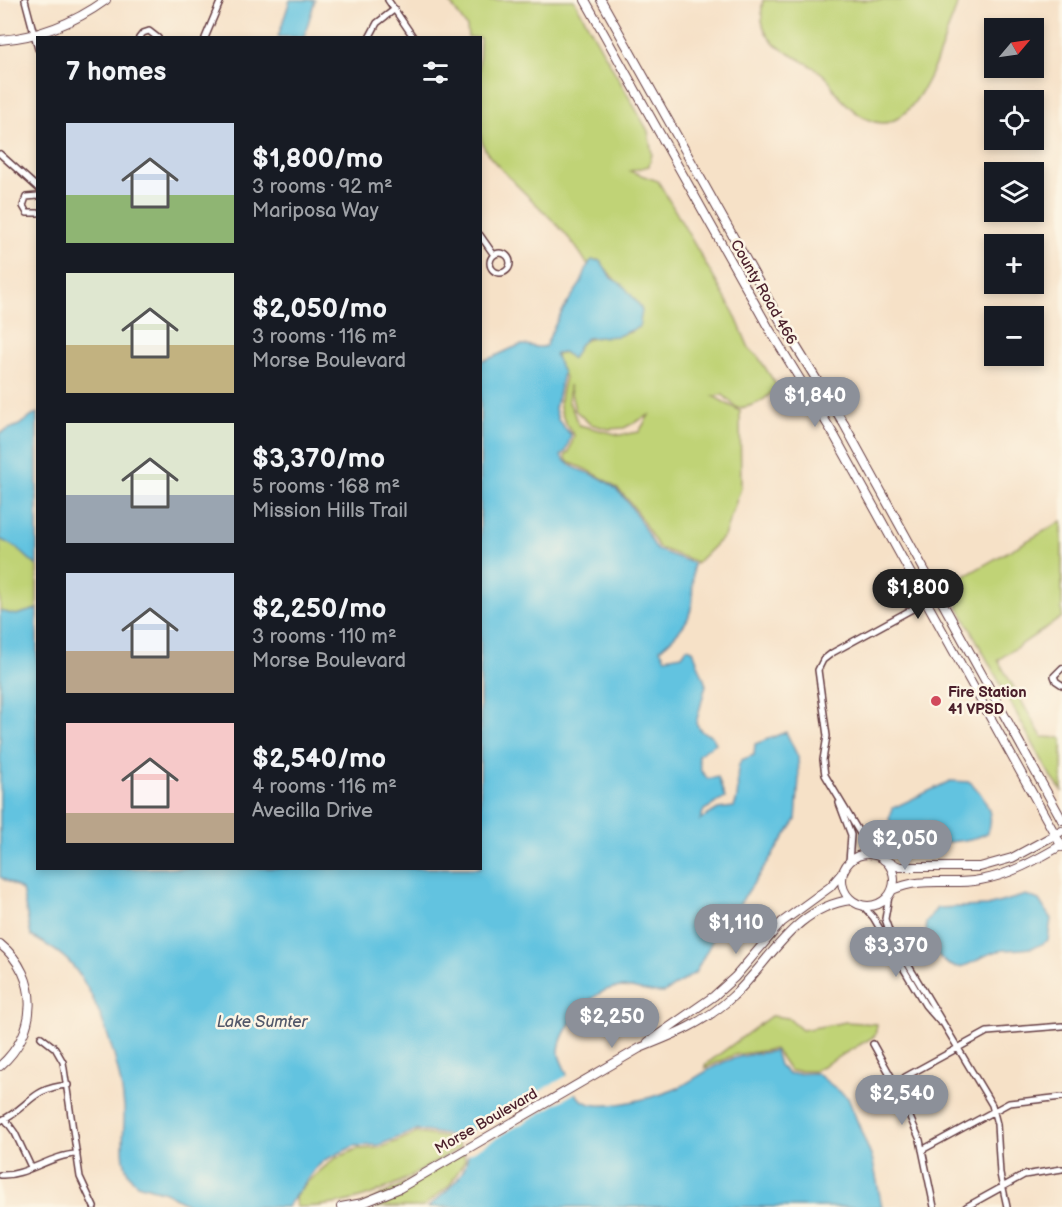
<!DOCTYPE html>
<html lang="en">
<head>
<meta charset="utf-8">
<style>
	body { margin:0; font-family:"Balsamiq Sans",sans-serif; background:#242831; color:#f1f3f6; height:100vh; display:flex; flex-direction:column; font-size:22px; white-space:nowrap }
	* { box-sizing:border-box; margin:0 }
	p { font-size:20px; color:#9ea1a6 }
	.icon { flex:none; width:33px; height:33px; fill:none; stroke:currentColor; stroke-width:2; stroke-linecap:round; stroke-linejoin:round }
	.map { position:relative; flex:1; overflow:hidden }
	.drawer { position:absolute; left:36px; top:36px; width:446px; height:834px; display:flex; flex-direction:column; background:#171b24; border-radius:0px; box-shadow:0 3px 9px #0003 }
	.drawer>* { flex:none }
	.needle { width:39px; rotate:61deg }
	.controls { position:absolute; left:984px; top:18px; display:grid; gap:12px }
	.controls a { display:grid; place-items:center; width:60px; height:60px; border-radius:0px; background:#171b24; box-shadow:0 3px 9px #0003; font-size:30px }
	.price { position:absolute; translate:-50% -51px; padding:0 14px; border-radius:21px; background:#8c9099; color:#fff; font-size:20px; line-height:39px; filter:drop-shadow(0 2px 3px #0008) }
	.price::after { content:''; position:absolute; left:50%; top:36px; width:18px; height:14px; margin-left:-9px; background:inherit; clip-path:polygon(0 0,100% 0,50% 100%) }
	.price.current { background:#222; color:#fff }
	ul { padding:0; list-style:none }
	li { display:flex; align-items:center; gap:18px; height:150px; padding:0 30px }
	li span { display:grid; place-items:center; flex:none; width:168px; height:120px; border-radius:0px; color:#555 }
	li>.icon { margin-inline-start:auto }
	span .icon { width:72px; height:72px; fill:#fffc; stroke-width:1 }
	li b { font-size:26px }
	h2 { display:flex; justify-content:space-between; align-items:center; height:72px; padding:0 30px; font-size:26px }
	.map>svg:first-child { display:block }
</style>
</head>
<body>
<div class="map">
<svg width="1062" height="1207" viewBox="0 0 1062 1207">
	<rect width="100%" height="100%" fill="#fcf5e5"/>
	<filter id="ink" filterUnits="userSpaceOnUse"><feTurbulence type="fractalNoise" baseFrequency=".0167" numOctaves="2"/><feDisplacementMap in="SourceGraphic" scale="12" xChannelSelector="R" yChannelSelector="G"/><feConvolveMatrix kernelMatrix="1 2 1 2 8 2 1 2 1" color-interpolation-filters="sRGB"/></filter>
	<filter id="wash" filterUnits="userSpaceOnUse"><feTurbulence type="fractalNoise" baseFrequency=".008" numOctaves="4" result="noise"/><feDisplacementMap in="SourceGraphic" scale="24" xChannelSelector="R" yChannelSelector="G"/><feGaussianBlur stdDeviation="1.35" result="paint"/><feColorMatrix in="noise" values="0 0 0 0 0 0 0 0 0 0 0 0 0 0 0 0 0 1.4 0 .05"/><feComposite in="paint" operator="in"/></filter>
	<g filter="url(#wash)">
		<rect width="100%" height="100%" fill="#f6e1c7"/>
		<!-- green -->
		<path fill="#c0d376" stroke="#857950" stroke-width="1.5" fill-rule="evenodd" d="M448,0H574L648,131L652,154L649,166L630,171L658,181L734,313L749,348L759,358L777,386C767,400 755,407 737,408L723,395L713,396L740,411L741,488L724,536L696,564L694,561L659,548C629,499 625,484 568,462L565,456L569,452L574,435C556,411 558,406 565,377L557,365L555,355L564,352L572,359C576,354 577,347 582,342C589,336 619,336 631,332L633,301L598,260L587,264C567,229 535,205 507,175C500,167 488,158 484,147C474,126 480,64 480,38L468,37L467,27ZM569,385L575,410L590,424L609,429L624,428L649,415L639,432L620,435L579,425L569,402Z
			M763,0H958C956,12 950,23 946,35C937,62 910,139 869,120C856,114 842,101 834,90C832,86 830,81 827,78C803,52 752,53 763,0Z
			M1062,521V617L998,660L1042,737L1062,738V791L1050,775L947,586Z
			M0,539L17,548L37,566V609L16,615L0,611Z
			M771,1016L788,1018L802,1030L846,1022L877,1024L875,1036L814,1071H790L775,1049L734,1055L705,1068V1065Z
			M417,1133L456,1139L460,1148C402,1181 366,1207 296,1207L295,1197L306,1183L334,1159L357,1149L380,1148Z
			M464,1153L465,1160L450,1185L423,1207H358Z"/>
		<!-- water -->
		<path fill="#62c3e0" stroke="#567186" stroke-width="1.5" d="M290,0H315L304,37H278Z
			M592,260L601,261L611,278L623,285L640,306L642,311L639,327L618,336L587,338L580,344L572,359L564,352L555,354L563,373L555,409L558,420L571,435L566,451L561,456C571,471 589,471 604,480C630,496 642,526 657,550L693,563C691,611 699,616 660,649L665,658L682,655L687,648L693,650L706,685L696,723L702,732L712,736L716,743L698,755L701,771L708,779L718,777L725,798L704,810L700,820L718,809L734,807C742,791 733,776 741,760L754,755L755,744L786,732L798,757L799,778L796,820L739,905L717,932L695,973L664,993C644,994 626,982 606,990C587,998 558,1032 559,1054C560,1059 562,1063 564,1067C571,1084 573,1103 597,1105C617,1107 660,1096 678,1088C697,1078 714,1064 735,1058C748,1054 762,1053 775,1051L779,1065L788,1074L816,1073L848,1098L873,1161L882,1207H428C448,1190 471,1174 468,1144L460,1137L417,1130L379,1145L354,1146L325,1160L315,1169L287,1207H193L165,1192L137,1184C115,1167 126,1130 124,1106C120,1064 99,998 72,965C62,953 46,944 31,936L22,890L0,877V611L16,615L37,609L38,868H480V361C495,359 512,346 522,345C531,344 537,350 546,346C554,323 565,305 579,286C585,278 584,267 592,260Z
			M37,413V566L17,548L0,539V433L19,425Z
			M950,781L970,782C983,794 997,816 987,833C967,845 894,850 889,819L893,808Z
			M1026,895L1039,900L1051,919L1048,940C1033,952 1015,948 998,951C976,955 958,984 936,952C929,942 925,934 926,922L937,908L987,906Z"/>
		<!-- pier -->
		<path fill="#f6e1c7" d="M568,1075L577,1092L466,1156L463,1142L456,1139Z"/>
	</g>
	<g filter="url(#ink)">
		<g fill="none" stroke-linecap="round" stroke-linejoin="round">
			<!-- street casing -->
			<g stroke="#643c42" stroke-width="8">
				<path id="street" d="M25,0L38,49
					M388,0L414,38
					M139,38L143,33L149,31L158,38
					M205,38L221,0
					M369,38L377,23L395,9
					M0,154L38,188
					M38,196L26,197L23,206L27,213H38
					M480,235L494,255
					M490 263a10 10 0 1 1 20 0a10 10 0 1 1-20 0Z
					M1062,668L1054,676L1056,681L1062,685
					M839,803L851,835L849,862
					M880,857L868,847L825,775L823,760L827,736L818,670L823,660L832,653L927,601
					M889,896L885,919L891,936L992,1105L997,1124L1000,1174L1007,1207
					M863,906L873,917L925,1005L940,1022
					M41,1037L55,1048L63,1062L80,1177L94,1207
					M873,1044L892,1078L900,1083L899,1092L920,1140L934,1207
					M900,1083L905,1077L987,1032L1062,1026
					M5,1119L15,1133L31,1167
					M0,1121C29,1108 30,1088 68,1085
					M922,1150L1009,1103L1062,1097
					M0,1175C25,1177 50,1155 77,1154
					M966,1207L1024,1175L1062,1169"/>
			</g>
			<!-- secondary casing -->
			<g stroke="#643c42" stroke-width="10">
				<path id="secondary" d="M585,0L768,327L834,435L1062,847
					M601,0L781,322L844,424L1062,820
					M0,40C40,37 74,23 106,0
					M842 880a26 26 0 1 1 52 0a26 26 0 1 1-52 0Z
					M884,860L900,867H980L1012,858L1062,831
					M892,890C924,876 948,886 980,880C1010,875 1036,860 1062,845
					M0,944C41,977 38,1033 0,1066
					M648,1042L714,996L735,977L782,922L830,887L842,873
					M341,1207L363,1203L400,1188L640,1048C673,1035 706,1022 732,997C770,962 794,907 851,900"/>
			</g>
			<!-- street -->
			<use href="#street" stroke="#fff" stroke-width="5"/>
			<!-- secondary -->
			<use href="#secondary" stroke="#fff" stroke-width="8"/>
		</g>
	</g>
	<!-- markers -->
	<circle fill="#d1495b" stroke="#fcf5e5" stroke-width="2" cx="936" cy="701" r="6"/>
	<g text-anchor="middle" stroke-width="5" stroke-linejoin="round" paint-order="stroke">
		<!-- street labels -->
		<g font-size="15" fill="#4a1f2b" stroke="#fcf5e5">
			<text transform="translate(764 292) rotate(60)" y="5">County Road 466</text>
			<text transform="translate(486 1121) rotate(-30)" y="5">Morse Boulevard</text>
		</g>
		<!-- poi labels -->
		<g font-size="15" font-weight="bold" fill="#4a1f2b" stroke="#fcf5e5" text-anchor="start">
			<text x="948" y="697">Fire Station<tspan x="948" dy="17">41 VPSD</tspan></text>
		</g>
		<!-- water labels -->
		<g font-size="16" font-style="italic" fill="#52586a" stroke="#fcf5e5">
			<text x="262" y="1027">Lake Sumter</text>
		</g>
	</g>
</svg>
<div class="controls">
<a><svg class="needle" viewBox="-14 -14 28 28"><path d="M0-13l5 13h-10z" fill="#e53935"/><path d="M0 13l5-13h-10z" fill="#9ea1a6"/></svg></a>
<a><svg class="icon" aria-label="locate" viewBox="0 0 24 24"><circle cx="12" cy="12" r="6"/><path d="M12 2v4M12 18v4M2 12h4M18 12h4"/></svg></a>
<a><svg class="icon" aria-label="layers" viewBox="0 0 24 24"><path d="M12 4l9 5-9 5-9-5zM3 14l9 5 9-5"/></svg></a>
<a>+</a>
<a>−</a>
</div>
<b class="price" style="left:815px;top:428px">$1,840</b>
<b class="price current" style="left:918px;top:620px">$1,800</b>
<b class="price" style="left:905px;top:871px">$2,050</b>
<b class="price" style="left:736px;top:955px">$1,110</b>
<b class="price" style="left:896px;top:978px">$3,370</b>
<b class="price" style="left:612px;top:1049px">$2,250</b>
<b class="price" style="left:902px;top:1126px">$2,540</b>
<section class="drawer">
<h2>7 homes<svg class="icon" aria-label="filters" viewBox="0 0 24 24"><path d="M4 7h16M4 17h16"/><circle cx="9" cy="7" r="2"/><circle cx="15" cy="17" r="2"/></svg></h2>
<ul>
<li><span style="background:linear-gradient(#c9d6e8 60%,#8fb573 0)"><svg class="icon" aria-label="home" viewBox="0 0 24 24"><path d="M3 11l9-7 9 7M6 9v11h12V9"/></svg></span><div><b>$1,800/mo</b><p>3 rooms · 92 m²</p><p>Mariposa Way</p></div></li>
<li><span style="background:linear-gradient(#dfe7d0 60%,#c2b280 0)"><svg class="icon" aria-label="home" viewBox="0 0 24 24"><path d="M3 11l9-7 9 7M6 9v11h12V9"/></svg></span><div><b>$2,050/mo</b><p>3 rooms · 116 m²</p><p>Morse Boulevard</p></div></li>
<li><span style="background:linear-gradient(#dfe7d0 60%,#9aa5b1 0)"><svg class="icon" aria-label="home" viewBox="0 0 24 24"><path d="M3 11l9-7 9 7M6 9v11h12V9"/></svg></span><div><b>$3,370/mo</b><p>5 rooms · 168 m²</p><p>Mission Hills Trail</p></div></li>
<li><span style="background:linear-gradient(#c9d6e8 65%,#b9a48a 0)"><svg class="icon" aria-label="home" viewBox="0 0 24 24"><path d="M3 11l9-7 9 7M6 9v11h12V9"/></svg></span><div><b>$2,250/mo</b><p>3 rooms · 110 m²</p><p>Morse Boulevard</p></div></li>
<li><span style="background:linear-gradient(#f6c9c9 75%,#b9a48a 0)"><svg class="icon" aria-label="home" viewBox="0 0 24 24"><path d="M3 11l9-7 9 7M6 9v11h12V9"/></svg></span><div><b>$2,540/mo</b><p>4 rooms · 116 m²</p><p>Avecilla Drive</p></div></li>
</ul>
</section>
</div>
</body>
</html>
